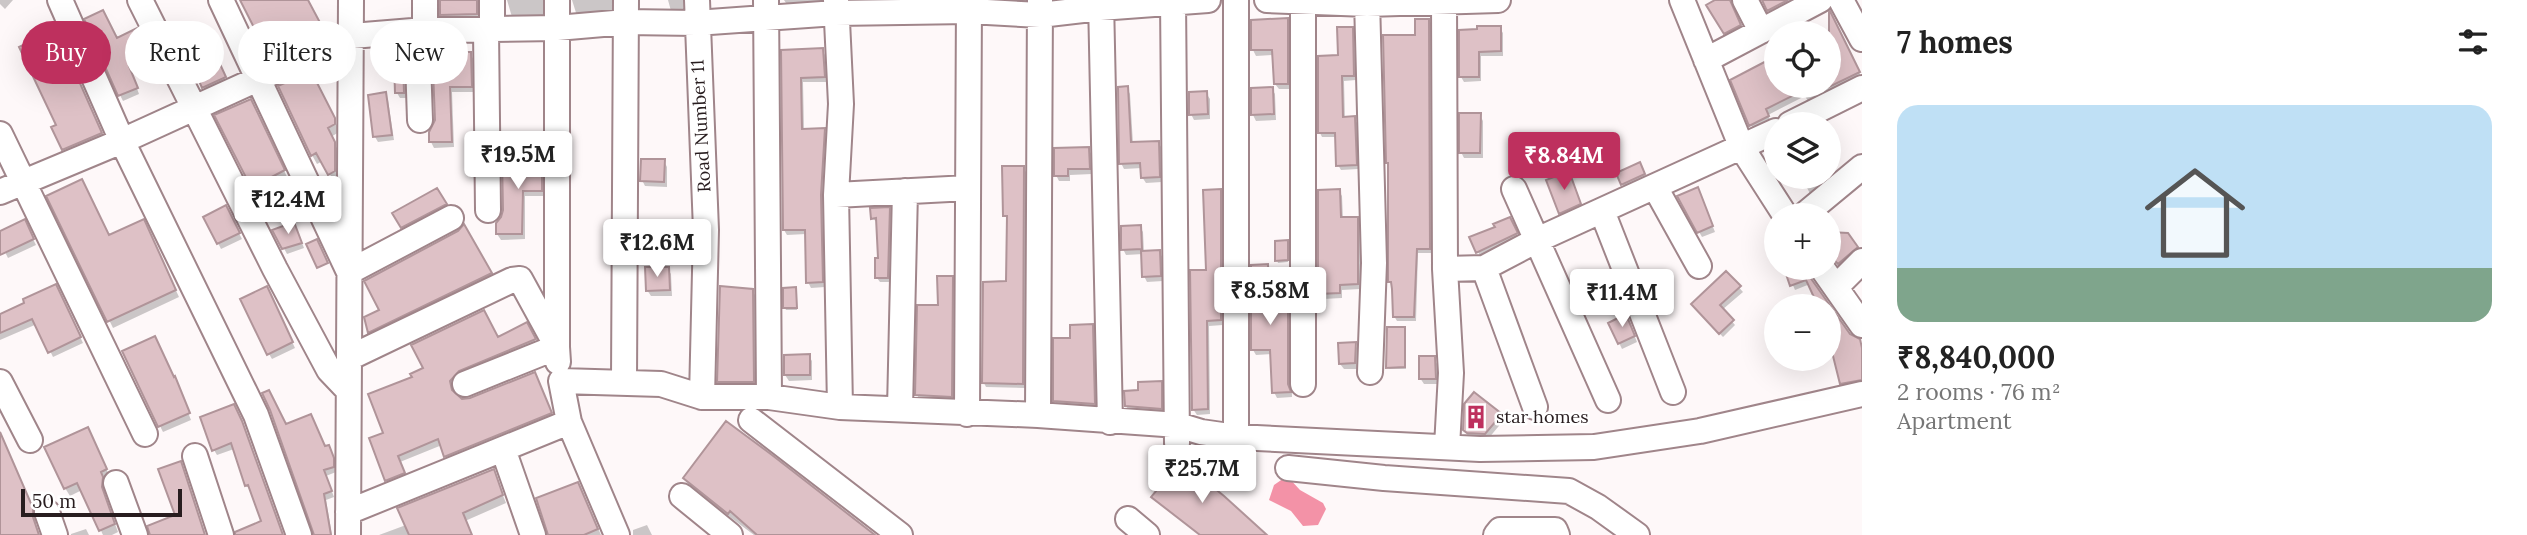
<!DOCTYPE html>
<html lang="en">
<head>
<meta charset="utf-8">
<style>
	body { margin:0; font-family:Lora,serif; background:#f6f6f6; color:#222; height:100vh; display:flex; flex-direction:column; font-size:26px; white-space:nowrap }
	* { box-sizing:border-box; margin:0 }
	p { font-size:23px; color:#767676 }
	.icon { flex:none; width:38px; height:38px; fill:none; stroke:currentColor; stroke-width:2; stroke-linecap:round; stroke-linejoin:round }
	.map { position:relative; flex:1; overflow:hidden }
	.drawer { display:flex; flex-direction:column; background:#fff; width:665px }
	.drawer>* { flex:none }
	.top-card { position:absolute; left:21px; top:21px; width:665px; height:63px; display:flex; gap:14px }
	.buttons { position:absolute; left:1764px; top:21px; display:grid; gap:14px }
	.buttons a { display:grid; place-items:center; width:77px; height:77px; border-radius:50%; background:#fff; box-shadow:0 7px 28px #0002; font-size:35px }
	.scale { position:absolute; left:21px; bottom:18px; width:161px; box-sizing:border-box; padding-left:7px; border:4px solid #281d1f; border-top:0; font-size:19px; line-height:24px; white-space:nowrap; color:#281d1f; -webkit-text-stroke:5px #fff; paint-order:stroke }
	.price { position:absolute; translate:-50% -60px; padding:0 16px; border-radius:7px; background:#fff; color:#222; font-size:23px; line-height:46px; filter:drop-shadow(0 2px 4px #0008) }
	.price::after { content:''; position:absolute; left:50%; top:42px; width:21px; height:16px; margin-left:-10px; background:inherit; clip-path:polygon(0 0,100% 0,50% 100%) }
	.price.active { background:#be305e; color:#fff }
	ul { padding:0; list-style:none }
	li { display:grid; align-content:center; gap:14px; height:371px; padding:0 35px }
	li span { display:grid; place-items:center; height:217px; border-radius:21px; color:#555 }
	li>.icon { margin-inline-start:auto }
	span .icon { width:126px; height:126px; fill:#fffc; stroke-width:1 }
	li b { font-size:30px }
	h2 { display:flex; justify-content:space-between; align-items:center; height:84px; padding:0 35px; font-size:30px }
	.tag { padding:0 24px; border-radius:32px; background:#fff; box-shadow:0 7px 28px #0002; font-size:24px; line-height:63px }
	.tag.active { background:#be305e; color:#fff }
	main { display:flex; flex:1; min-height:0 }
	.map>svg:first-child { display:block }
</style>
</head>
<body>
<main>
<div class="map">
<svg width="1862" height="535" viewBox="0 0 1862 535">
	<rect width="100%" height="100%" fill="#fef8f9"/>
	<!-- water -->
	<path fill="#f392a7" d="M1287,476L1300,490L1323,503L1326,509L1318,525L1303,526L1291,511L1269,500L1274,485Z"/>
	<!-- shadow -->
	<path fill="#0003" d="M0,0H13L5,9L0,4Z
		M241,0H306L327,41L275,65Z
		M440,0H481L480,20H445L442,14Z
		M507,0H546L545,16L512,17Z
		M572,0H616L614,14L577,16Z
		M668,0H686L685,11H671Z
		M784,0H828L826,4L786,3Z
		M1012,0H1032L1029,5L1015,4Z
		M1719,0H1735L1733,8L1743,32L1729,39L1709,6Z
		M1763,0H1794L1790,2L1792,6L1773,16Z
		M1417,19H1428L1431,23L1432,253H1418L1416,321H1397L1394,316L1393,286L1390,282V166L1417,37Z
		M1287,20L1290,25V89H1279L1275,84L1274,55L1256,56L1253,50Z
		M1500,28L1503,33V56H1481V81L1464,82L1461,77V32Z
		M1352,29L1354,33L1356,80L1344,81L1345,119L1354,118L1357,123L1358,169L1341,170L1338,165L1337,137H1322L1320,133L1340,57Z
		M137,30L153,61L131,72L139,94L123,101L120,95L117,40Z
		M205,32L227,84L207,93L182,35Z
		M1838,32L1862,78L1809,103L1805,96L1768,115L1771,122L1754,131L1751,125L1775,63L1776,86H1829V37Z
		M60,39L104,139L67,155L58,125Z
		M446,46L450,52L470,54L474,60V92H452L454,147L434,148L431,142L437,120Z
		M822,50L825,55L827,82H803L804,130H824L827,135L823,202L825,287L811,288L808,282L806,234L787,235L784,230L783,51Z
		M402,61L405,66L406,98H400L397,93Z
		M310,74L339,129V132L331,137L339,152V180L334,182L323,161L317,164L312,155L280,87Z
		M1127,88L1130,94L1133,144L1158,143L1162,148V182L1146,183L1142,177V168L1124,169L1121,163Z
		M1272,89L1275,94L1276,120L1256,121L1253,115Z
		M1206,93L1210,99V119L1194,120L1191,114Z
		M385,94L388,100L394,140L378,142L375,137Z
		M255,109L288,179L268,190L274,202L263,207L258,198Z
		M1480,115L1483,121V158H1464L1461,152Z
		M1088,149L1092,155V174L1070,175V181H1059L1056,175Z
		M541,159L544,165V196H525V239L501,240L497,234Z
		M664,161L667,167V187L645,186L642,180Z
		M1829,167L1835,178L1812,197L1801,177H1829Z
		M1023,168L1026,172L1025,388L986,387L984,383L1008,282L1009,221L1005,215Z
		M1643,170L1647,180L1626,190L1618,174Z
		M1572,179L1583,210L1563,218L1560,213Z
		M436,190L448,210L405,232L395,214Z
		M1220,191L1223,197V325L1209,326L1210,414L1197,415L1193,409L1207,271Z
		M1339,191L1342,196L1343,219L1357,218L1360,224V289L1342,290V298L1323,299L1320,294Z
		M1700,195L1715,232L1702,237L1679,197Z
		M49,196L109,237L147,228L179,297L113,328Z
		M225,207L242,239L221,249L205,217Z
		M889,209L891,213L890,282H880L877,278L880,259L878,223L872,218Z
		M1512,223L1518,238L1480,256L1472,238Z
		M1829,226L1836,234L1856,248L1859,253L1841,268L1833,260L1829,259Z
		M27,227L36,245L8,258L0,242V233Z
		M464,227L493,279L372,337L369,332L382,311Z
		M1140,227L1143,232L1144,253L1159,252L1163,258V281L1147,282L1144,276L1143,254L1126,255L1123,249Z
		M297,230L304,248L287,254L275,231Z
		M1287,242L1288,262L1278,263L1277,260Z
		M1267,266L1270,271L1271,298L1287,297L1290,303L1292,397L1277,398L1274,392L1272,354L1256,355L1253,350Z
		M1788,268H1810L1811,281L1829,306H1820L1810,284L1795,290L1786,269Z
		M668,269L671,274L672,296H651L647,290Z
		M1726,273L1743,292L1722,310L1735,325L1723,337L1696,309Z
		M952,277L955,282L954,401L920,400L917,395L939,307Z
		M795,289L797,310H786L785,308Z
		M752,290L755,295V386H722L719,382Z
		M58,291L83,343L53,357L37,324L0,340V316Z
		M269,294L295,348L272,359L269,354Z
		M1829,306L1849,335L1862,348V384L1845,387L1842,383L1839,345L1829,324Z
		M1629,322L1637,342L1622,349L1610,324Z
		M526,325L538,346L456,382L453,390L456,397L462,400L538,380L554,420L449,462L442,445L400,462L407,480L390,486L387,480L385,434L370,395L498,339Z
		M1092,326L1096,333L1098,411L1059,408L1055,401L1072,340Z
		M1404,329L1406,369H1389L1388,367Z
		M1355,344L1358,350V369H1344L1340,364Z
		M809,356L812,361V380L789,381L785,375Z
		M1434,358L1437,364L1438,384H1424L1420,378Z
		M176,382L191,420L163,432L160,426Z
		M1161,383L1164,389V414L1130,412L1126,406L1140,392Z
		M233,406L245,428L283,535H262L263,522L252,490L250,491L247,485L234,449L217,455L214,450Z
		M1500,415L1503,421L1488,439L1468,436L1465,430Z
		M286,426L327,455L332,453L336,472L326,476L334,497L326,500L332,535H315Z
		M92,437L110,477L103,480L106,486L105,497L118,532L112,535H103L82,490L70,496L65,488Z
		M0,458L12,461L36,516V525L40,535H0Z
		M493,471L506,503L465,521L471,535H379L406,525Z
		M685,478L871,535H754L690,487Z
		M582,491L601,535H549Z
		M647,525L652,535H633V530Z
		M86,529L89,535H71V534Z"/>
	<!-- building -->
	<path fill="#dec1c6" stroke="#b09499" stroke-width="2" d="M240,0H308L325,32L269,57Z
		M440,0H477V14L440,15Z
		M1715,0H1730L1741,25L1724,34L1706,5Z
		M1762,0H1788L1767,11Z
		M103,10L117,38L137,28L151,55L129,66L138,88L118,96L84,19Z
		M1830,11L1860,72L1829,87V12Z
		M1288,18V84H1274L1272,50H1251V20Z
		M1415,19H1429L1430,249H1417L1414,317H1393L1392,289L1391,282H1388V163H1386L1383,35H1415Z
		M202,25L226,77L202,88L179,34Z
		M1477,26H1501V51L1479,52V77H1459V30L1477,29Z
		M1337,27H1353L1354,76H1342L1343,117L1355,116L1357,165L1336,166L1335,133H1318V56L1338,55Z
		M56,29L102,133L62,150L51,127L56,125L19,47Z
		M432,45H447L448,52H471L472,87H450L452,142H429V132L435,120Z
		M823,48L825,77L801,78L802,129L825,128L821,195L823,282L806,283L805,230H783L781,50Z
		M1776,56V86H1812L1766,109L1769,116L1749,126L1730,80Z
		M394,59H403L404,93H395Z
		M311,71L335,118V124L328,128L335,142V171L328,175L316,153L311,156L278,86Z
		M1128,86L1131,142L1159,141L1160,177L1141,178L1140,163L1119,164L1118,87Z
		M1273,87L1274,114L1251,115V88Z
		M1207,91L1208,114L1189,115V92Z
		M386,92L392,135L373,137L368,95Z
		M251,99L285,170L264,181L270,193L257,199L214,115Z
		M1459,113H1481L1480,153H1459Z
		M1089,147L1090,169H1068V176H1054V148Z
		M542,157V191H523L522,234H496V223L501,217L503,210L502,158Z
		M641,159H665L664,182L640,181Z
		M1640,162L1645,174L1621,185L1616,173Z
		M1002,166H1024L1023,384L982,383L983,282L1006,281L1007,216H1003Z
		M1569,171L1581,204L1559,214L1546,180Z
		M82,179L109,235L144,219L176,290L107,322L46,196Z
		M1698,187L1713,226L1697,233L1677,196Z
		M437,188L447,204L401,228L392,213Z
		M1221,189V320L1207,321L1208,409L1192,410L1190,270H1206L1203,190Z
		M1340,189L1341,217H1358V284L1340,285V293L1318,294V190Z
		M226,205L240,233L217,244L203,217Z
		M890,207L888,278H875V258H878L876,218L871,219L870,208Z
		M1510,217L1518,233L1476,253L1469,237L1495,227L1493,224Z
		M25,219L34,239L0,255V231Z
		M294,222L302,243L282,249L272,230Z
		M464,224L492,273L368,333L364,317L379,310L364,281L458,231Z
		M1141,225L1142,249L1121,250V226Z
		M1829,232L1848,233L1858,247L1838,264L1829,255Z
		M317,239L328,263L317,268L306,244Z
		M1288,240V260L1275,261V241Z
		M1160,250L1161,276L1142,277L1141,251Z
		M1268,264L1269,296H1288V384L1291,392L1272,393L1270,350H1251V265Z
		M645,267H669L670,290L646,291Z
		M1784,268H1807L1810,277L1850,334L1860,339L1862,348V380L1840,384L1829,340V306H1818L1806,280L1790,286Z
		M1726,271L1741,286L1720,305L1734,320L1719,334L1691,304Z
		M937,276H953L952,397L915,395L917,305H938Z
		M56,284L81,337L48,353L32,319L0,333V314L24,303L23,299Z
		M267,286L293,342L267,355L240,299Z
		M720,286L753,289L754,382H717Z
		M796,287L797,308H783V288Z
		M484,310L498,337L527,322L536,339L459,371L450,381L452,390L462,399L470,398L535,372L552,413L444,457L438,439L398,456L405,473L385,481L369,438L383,433L368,394L412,377L410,374L423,368L411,345Z
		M1626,314L1635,336L1618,344L1608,323Z
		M1093,324L1095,404L1053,401V338H1070V325Z
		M1387,327H1405V367L1386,368Z
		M155,336L174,377L175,376L190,413L158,427L122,351Z
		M1356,342L1355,363L1339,364L1338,343Z
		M810,354V375H784V355Z
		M1419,356H1435L1436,379H1419Z
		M1162,381V409L1125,406L1124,391L1138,390V382Z
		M269,390L286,424L311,414L325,446L329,445L334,458V467L324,470L332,491L324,494L331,535H314L270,410L262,393Z
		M1474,392L1502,414L1485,434L1467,433L1463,430L1464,404Z
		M234,404L242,421L283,535H235V532L261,521L248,485L245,486L231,443L212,451L200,417Z
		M726,421L772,455L875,535H757L730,511L728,514L683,478Z
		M88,427L107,469L101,472L103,477L102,487L115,524L99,531L77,483L64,489L44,447Z
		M0,432L33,508V517L39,535H0Z
		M181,461L205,535H150L147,526L175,515L158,469Z
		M1181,461L1224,496L1267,535H1200L1151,497Z
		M494,469L503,495L463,513L472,535H409L397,508Z
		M578,482L598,529L584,535H548L536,498Z"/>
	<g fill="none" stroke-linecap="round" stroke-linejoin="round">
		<!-- street casing -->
		<g stroke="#a0858a" stroke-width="28">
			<path id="street" d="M60,0L122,141L256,415L299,535
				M140,0L275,269L329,370L348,390
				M221,0L349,272L451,218
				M425,0V30
				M492,0V30
				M697,0L706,230L702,397
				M766,0L769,397
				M836,0L841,104L836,195L840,407
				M1101,0L1110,422
				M1173,0L1177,443
				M1236,0V437
				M1267,0L1367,4L1498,0
				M1303,0V384
				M1367,0L1374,263L1370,372
				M1444,0L1445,269L1451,373L1447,447
				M1682,0L1742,148L1785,215
				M1745,0L1761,31
				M1841,0L1862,39
				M486,30L488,210
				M417,31L420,120
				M1706,60L1820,0
				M1790,124L1862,88
				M0,134L145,434
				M1655,187L1699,266
				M1514,189L1608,400
				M0,192L122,141L352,36L425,30L557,28L626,22L696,23L836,13L969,11L1040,15L1100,8L1208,0
				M836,195L968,188
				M1602,211L1673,392
				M1804,215L1862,167
				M1484,268L1535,407
				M1822,268L1862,325
				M1445,269L1484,268L1537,240L1776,131
				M1836,287L1862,261
				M557,347V0
				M349,358L512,280L520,279L555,343
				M624,381L626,0
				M0,382L30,440
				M465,384L557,347L558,362
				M900,409L905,191
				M967,414L969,0
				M1038,415L1040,1
				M751,420L900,535
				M503,449L533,535
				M195,456L221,535
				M1288,468L1384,478L1569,491L1598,507L1637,535
				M116,483L135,535
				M682,496L730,535
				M47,512L55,535
				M348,512L569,422
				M1128,519L1147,535
				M348,535L351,0
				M617,535L569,422L561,381L661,384L702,397H769L840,407L1038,415L1178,425L1201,432L1236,437L1480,449L1594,447L1700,431L1862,394
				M1496,535L1500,530H1555L1557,535"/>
		</g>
		<!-- street -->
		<use href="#street" stroke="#fff" stroke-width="24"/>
	</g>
	<!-- icons -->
	<defs>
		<g id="building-bare" transform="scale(1.89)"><path d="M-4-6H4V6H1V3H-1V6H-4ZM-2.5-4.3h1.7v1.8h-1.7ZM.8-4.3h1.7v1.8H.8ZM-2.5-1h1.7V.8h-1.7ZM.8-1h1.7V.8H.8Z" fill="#be305e" stroke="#fff" stroke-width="2.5" paint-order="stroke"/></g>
	</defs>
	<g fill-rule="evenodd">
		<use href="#building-bare" x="1476" y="417"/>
	</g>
	<g text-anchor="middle" stroke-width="5" stroke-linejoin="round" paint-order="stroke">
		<!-- street labels -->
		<g font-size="18" fill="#281d1f" stroke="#fff">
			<text transform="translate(701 126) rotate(-93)" y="6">Road Number 11</text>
		</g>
		<!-- poi labels -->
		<g font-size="18" fill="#281d1f" stroke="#fff" text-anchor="start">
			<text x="1496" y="423">star homes</text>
		</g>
	</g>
</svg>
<div class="buttons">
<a><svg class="icon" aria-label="locate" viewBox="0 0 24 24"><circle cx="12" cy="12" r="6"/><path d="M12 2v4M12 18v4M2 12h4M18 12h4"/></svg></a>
<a><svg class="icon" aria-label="layers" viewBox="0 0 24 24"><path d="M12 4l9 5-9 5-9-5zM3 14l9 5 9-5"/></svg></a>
<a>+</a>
<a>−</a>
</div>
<div class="scale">50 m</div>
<b class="price" style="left:518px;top:191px">₹19.5M</b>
<b class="price active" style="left:1564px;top:192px">₹8.84M</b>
<b class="price" style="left:288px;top:236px">₹12.4M</b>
<b class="price" style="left:657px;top:279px">₹12.6M</b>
<b class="price" style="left:1270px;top:327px">₹8.58M</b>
<b class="price" style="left:1622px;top:329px">₹11.4M</b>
<b class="price" style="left:1202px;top:505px">₹25.7M</b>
<div class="top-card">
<a class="tag active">Buy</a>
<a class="tag">Rent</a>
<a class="tag">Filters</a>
<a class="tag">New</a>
</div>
</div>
<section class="drawer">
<h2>7 homes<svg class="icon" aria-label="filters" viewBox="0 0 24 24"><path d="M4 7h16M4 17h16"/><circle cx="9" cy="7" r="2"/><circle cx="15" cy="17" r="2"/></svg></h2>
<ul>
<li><span style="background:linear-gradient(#bfe0f5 75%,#7fa58c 0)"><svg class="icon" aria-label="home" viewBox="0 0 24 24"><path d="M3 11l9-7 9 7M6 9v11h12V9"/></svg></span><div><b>₹8,840,000</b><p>2 rooms · 76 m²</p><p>Apartment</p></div></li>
</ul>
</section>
</main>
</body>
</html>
